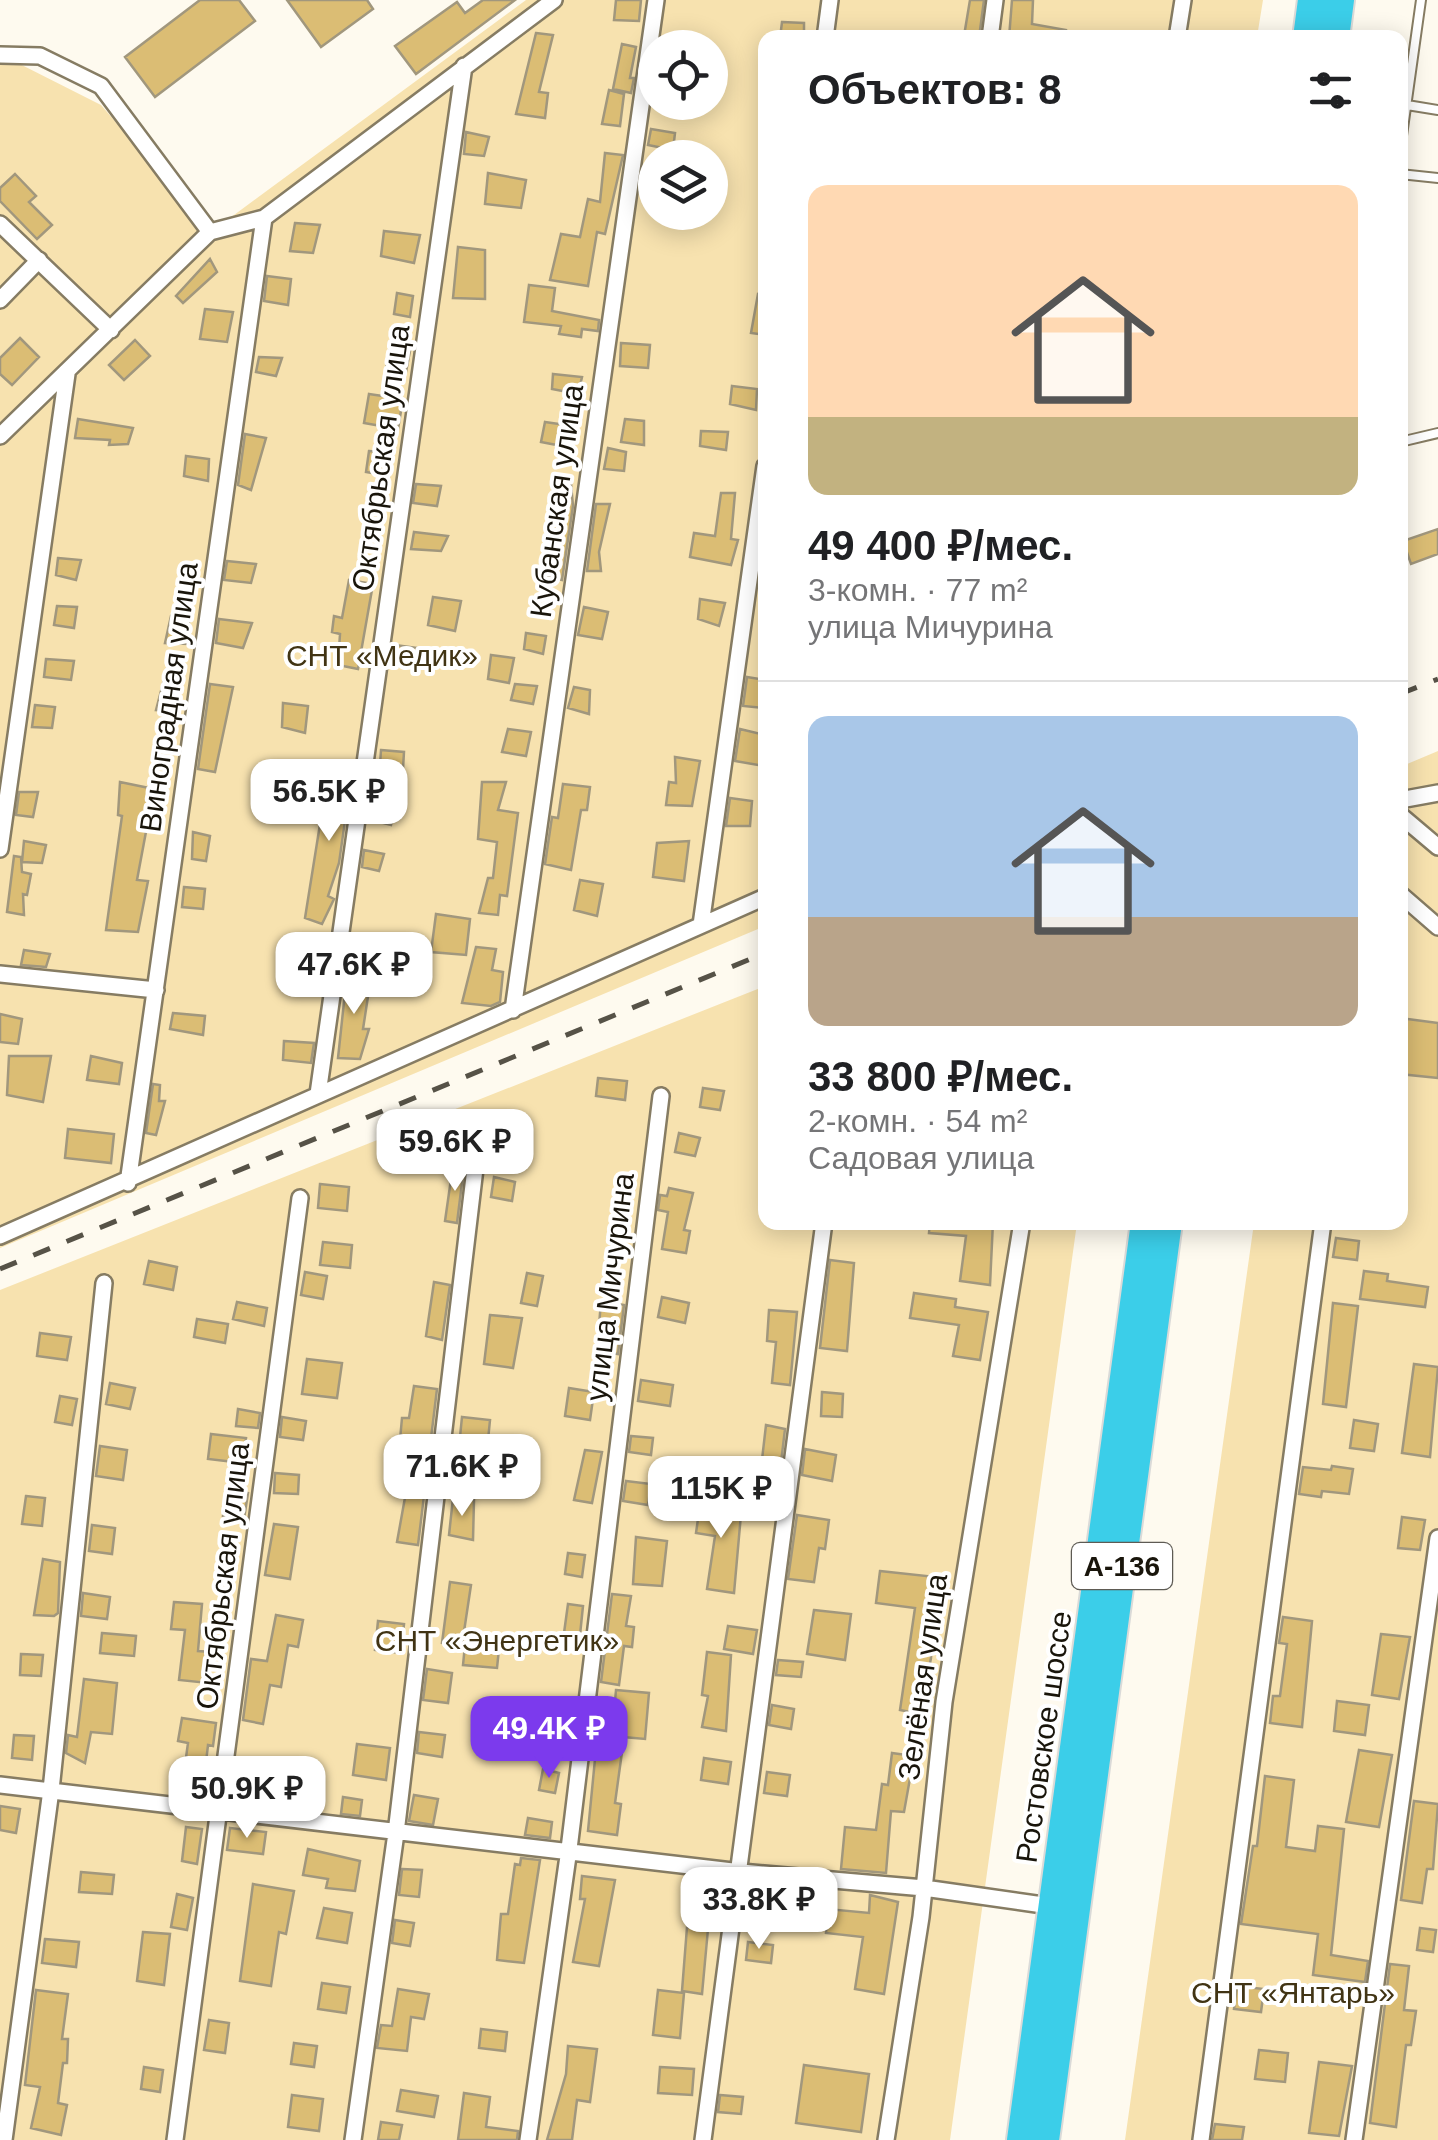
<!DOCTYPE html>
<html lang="ru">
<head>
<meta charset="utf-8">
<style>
	body { margin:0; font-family:Helvetica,sans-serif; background:#f2f2f2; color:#202124; height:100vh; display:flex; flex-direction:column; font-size:38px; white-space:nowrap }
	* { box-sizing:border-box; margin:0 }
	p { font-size:32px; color:#757577 }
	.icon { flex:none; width:55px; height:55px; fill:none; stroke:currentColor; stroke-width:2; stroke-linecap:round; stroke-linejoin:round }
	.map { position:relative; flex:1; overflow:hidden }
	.sheet { position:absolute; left:758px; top:30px; width:650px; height:1200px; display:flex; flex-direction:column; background:#fff; border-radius:20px; box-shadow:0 5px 25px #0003 }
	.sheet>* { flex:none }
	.controls { position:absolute; left:638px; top:30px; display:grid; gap:20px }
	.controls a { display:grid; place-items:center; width:90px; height:90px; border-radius:50%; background:#fff; box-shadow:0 5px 25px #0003; font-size:50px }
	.price { position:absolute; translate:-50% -85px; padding:0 22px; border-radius:20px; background:#fff; color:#222; font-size:32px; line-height:65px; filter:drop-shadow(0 2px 5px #0008) }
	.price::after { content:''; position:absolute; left:50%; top:60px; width:30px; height:22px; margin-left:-15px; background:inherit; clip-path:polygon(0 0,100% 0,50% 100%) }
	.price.on { background:#7c3aed; color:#fff }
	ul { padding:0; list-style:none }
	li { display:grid; align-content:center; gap:20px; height:530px; padding:0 50px }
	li+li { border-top:2px solid #e0e0e0 }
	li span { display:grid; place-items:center; height:310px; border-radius:20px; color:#555 }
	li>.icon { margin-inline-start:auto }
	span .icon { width:180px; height:180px; fill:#fffc; stroke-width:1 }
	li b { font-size:42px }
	h2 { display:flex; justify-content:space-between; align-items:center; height:120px; padding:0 50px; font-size:42px }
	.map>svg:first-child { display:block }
</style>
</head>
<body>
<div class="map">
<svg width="1438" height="2140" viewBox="0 0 1438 2140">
	<rect width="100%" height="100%" fill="#fefaef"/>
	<!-- green -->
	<path fill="#f7e2af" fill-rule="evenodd" d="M526,0H1263L1257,37L765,38V926L0,1248V54L101,105L211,232ZM655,48H710V102H655ZM655,158H710V212H655Z
		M1438,751V2140H1125L1254,1223L1400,1222V767Z
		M765,986V1222L1077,1223L950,2140H0V1290Z"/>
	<!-- building -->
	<path fill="#dbbd74" stroke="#a1977d" stroke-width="2.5" d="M200,0H239L255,21L155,97L125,57Z
		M287,0H367L373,9L321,47Z
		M483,0H515L416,74L395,46L457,2L465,13Z
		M616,0H641L639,21L614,20Z
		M970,0H984L979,38L964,36Z
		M1012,0H1033L1032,24L1066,30V38H1009Z
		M782,22L804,23V38H780Z
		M536,33L553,35L539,92L548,93L545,118L516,114Z
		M622,44L636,47L630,78H634L631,93L613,89Z
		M609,90L624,94L620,126L602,124Z
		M651,129L675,133L673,150L648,145Z
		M466,132L489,137L484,156L464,154Z
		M605,153L623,155L605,234L597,232L588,286L550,280L561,234L580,237L588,199L600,202Z
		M488,173L526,180L521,208L485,204Z
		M15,174L36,196L29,202L52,225L37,239L0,201V188Z
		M295,223L320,225L313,253L290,251Z
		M384,231L420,235L414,263L381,256Z
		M458,247L485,250V299L453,298Z
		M210,259L217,272L183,303L176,296Z
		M267,276L291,279L288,305L264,301Z
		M529,285L555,288L552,311L599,320L598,331L582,329L581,337L559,334L561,326L524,322Z
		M397,293L413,296L410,317L394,314Z
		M758,294L765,295V335L751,333Z
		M205,309L233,312L227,342L200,339Z
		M20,338L39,357L12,385L0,374V358Z
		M135,340L150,356L124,380L109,365Z
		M621,343L650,345L648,368L620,366Z
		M390,346L410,351L406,372L386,368Z
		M259,357L282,358L276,376L256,372Z
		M553,374L582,377L578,394L552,389Z
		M732,386L757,389L756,410L730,404Z
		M369,394L403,399L398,429L364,423Z
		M78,419L133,428L128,444L109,445L110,440L75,438Z
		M625,419L644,421V445L621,442Z
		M545,422L573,426L567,447L541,442Z
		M701,431L728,432L726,450L700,446Z
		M245,434L266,438L251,490L238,485Z
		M608,448L626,452L624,471L604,469Z
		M369,451L392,453L389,476L366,472Z
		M186,456L209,459L208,481L184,476Z
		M554,482L571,484L573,506L562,580L541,575Z
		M416,484L441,486L437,506L413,503Z
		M721,493H735L731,539L738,540L731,565L690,557L694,533L715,536Z
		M596,504H610L599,552L601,571H587Z
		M1438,529V554L1411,564L1403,541Z
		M414,532L448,536L441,551L411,549Z
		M58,558L81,560L76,580L56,575Z
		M227,561L256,564L251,583L224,580Z
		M349,580L373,584L358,669L338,665L340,634L332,632L334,616L342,618Z
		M433,597L461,601L455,631L428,625Z
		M700,599L725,603L719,626L698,619Z
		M57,606L77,607L74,628L54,625Z
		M584,607L608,612L602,639L578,635Z
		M171,616L189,620L188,644L165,643Z
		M219,619L252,623L243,648L216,643Z
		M526,633L546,636L543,654L524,649Z
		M395,645L425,649V667L392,666Z
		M491,655L514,658L509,683L488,679Z
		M46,659L74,661L71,680L44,677Z
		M166,672L180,674L173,711L156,710Z
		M747,677L765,680L764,708L743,706Z
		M210,684L233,687L215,772L198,769Z
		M515,684L537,686L533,704L511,700Z
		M574,687L590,690L589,714L568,708Z
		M283,703L308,706L305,733L282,727Z
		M35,705L55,707L52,728L32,727Z
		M508,729L531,732L526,756L502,752Z
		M740,729L765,735L764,766L735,761Z
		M381,750L404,752L403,769L380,765Z
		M675,757L700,761L692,806L666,805L669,782L676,783Z
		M329,768L350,771L349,793L339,863L328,896L334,899L322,924L305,918Z
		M120,782L154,789L137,880L148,881L138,932L106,930L122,816L118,815Z
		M482,782H506L498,810L518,813L507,896L500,895L498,915L479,913L488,878H493L497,842L478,839Z
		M563,784L590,787L587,810H581L571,870L545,864L552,817L558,818Z
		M19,792H38L33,817L16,815Z
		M730,798L752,801L750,826H726Z
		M371,799L396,805L391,825L368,819Z
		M193,832L210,836L206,861L192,859Z
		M24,841L46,845L42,863L22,862Z
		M689,841L684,881L653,877L657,843Z
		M364,850L384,854L379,871L362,867Z
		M14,856L21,857L22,872L31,874L27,895L23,894L24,915L7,912Z
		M580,880L603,884L597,916L574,910Z
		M184,887L205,889L203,909L182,907Z
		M436,914L470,919L466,955L431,952Z
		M476,947L496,949L492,970L503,972L500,1002L491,1006L462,1003Z
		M289,949L323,955L317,977L287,972Z
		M24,950L50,954L46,967L21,965Z
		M347,974L371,977L363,1029H369L360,1059L338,1058Z
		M173,1013L205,1016L203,1035L170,1029Z
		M0,1014L22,1019L18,1044L0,1042Z
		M1400,1018L1438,1023V1078L1400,1074Z
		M284,1041L314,1043L311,1063L283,1060Z
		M9,1056H51L43,1102L7,1095Z
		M91,1056L122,1063L119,1084L87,1080Z
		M598,1078L627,1081L625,1100L596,1096Z
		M153,1084L160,1085L159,1101H165L156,1135L146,1133Z
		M703,1088L724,1091L720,1110L700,1107Z
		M68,1129L114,1134L111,1163L65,1158Z
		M679,1133L700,1138L695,1156L675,1152Z
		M453,1165L464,1167L457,1223L445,1221Z
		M494,1177L515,1182L512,1201L491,1197Z
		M320,1184L349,1187L347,1211L318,1208Z
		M669,1188L693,1193L684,1230L690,1231L686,1253L662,1249L668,1212L658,1210L660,1195L667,1196Z
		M930,1222H993L990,1285L960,1281L966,1236L929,1233Z
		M1336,1238L1359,1241L1357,1260L1333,1257Z
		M323,1242L352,1245L350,1268L320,1265Z
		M830,1260L854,1263L847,1351L820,1348Z
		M149,1261L177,1267L173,1290L144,1284Z
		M1364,1271L1388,1274L1387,1281L1428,1287L1425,1307L1360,1299Z
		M305,1272L327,1276L323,1299L301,1295Z
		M527,1273L543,1276L537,1306L521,1303Z
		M434,1282L450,1285L442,1340L426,1336Z
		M914,1293L956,1299L955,1307L988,1312L980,1360L953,1356L959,1325L910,1318Z
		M662,1297L689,1303L685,1323L658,1317Z
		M601,1301L624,1305L618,1354L597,1351Z
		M237,1302L267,1308L264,1326L233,1319Z
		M1333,1303L1358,1306L1346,1407L1323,1404Z
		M769,1310L797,1312L790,1385L772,1383L776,1342L767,1341Z
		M490,1315L522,1318L513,1368L484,1364Z
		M197,1319L228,1324L225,1343L194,1337Z
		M40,1333L71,1337L67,1360L37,1356Z
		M307,1359L342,1363L337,1398L302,1394Z
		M1414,1364L1438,1367L1430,1457L1402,1453Z
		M641,1380L673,1385L670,1406L638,1401Z
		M110,1383L135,1388L130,1409L106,1404Z
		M414,1386L437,1389L418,1545L397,1542L415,1442L400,1440L402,1418H409Z
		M569,1388L594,1392L590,1420L565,1416Z
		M822,1392L843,1394L842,1417L821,1416Z
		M60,1396L77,1399L72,1425L55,1422Z
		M238,1409L260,1413L258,1428L236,1426Z
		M282,1417L306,1421L303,1440L280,1437Z
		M462,1417L490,1420L488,1440L460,1437Z
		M1354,1420L1378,1424L1374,1451L1350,1448Z
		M766,1425L785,1429L779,1480L760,1477Z
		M211,1434L246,1438L243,1463L208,1459Z
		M631,1436L653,1438L651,1455L629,1452Z
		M477,1443L502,1447L499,1468L474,1464Z
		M100,1446L127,1450L123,1480L96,1476Z
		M805,1449L836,1455L832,1481L802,1475Z
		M585,1450L602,1452L592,1503L574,1500Z
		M1332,1466L1353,1469L1349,1494L1322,1491L1321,1497L1299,1494L1303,1467L1331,1470Z
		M275,1473L299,1475L298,1494L274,1493Z
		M626,1481L651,1484L648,1505L623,1501Z
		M227,1490L248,1493L244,1519L223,1516Z
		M26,1496L45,1498L42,1526L22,1524Z
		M453,1498L474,1500L473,1540L449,1535Z
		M701,1498L742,1503L734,1593L707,1589L715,1536L696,1533Z
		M797,1515L829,1520L825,1549L819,1548L814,1582L788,1579Z
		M1402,1517L1425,1520L1420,1550L1398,1548Z
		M274,1524L298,1527L290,1579L265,1575Z
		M92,1525L115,1528L112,1554L89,1551Z
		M636,1537L667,1541L662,1586L633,1584Z
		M568,1553L585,1555L582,1577L565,1574Z
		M43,1559L60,1562L58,1613L54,1616L34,1615Z
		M880,1571L936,1577L931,1658L920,1714L900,1710L915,1608L876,1603Z
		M450,1582L471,1585L462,1645L442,1643Z
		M83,1593L110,1597L107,1619L81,1616Z
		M612,1594L631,1596L626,1626L634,1627L632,1647L624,1646L619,1685L601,1682Z
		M174,1602L202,1604L198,1651L212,1652L208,1683L179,1680L185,1630L171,1629Z
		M568,1604L583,1606L580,1635L564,1633Z
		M814,1610L851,1614L845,1660L807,1654Z
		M276,1615L303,1620L298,1647L288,1645L281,1687L270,1685L263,1724L243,1720L251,1659L267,1661Z
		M1283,1617L1312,1621L1302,1727L1270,1723L1273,1696H1280L1287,1644L1279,1643Z
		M378,1621L404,1624L401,1653L375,1650Z
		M728,1626L757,1630L753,1654L724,1649Z
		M102,1633L136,1636L134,1656L100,1653Z
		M1381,1634L1410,1637L1399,1699L1372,1695Z
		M465,1645L499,1649L497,1668L463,1665Z
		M707,1652L731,1655L726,1731L702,1727L708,1696L702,1695Z
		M21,1654L43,1655L41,1676L20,1675Z
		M778,1660L803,1662L801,1677L776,1675Z
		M427,1669L452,1673L448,1703L423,1700Z
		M84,1679L117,1683L112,1734L91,1732L85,1763L66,1753L68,1735L77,1737Z
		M616,1690L649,1693L645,1739L612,1736Z
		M1337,1701L1369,1705L1365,1735L1334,1731Z
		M549,1703L568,1705L565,1726L546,1723Z
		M772,1705L794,1709L791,1729L769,1725Z
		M182,1718L216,1723L213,1746L208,1745L202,1796L181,1794L188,1743L178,1741Z
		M419,1732L445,1735L442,1757L417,1753Z
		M14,1735L34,1736L32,1760L12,1758Z
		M357,1744L390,1748L386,1780L353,1775Z
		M596,1749L622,1752L615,1803L621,1804L617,1835L588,1831Z
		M1359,1750L1392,1755L1379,1827L1346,1822Z
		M892,1753L914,1756L904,1812L891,1811L886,1873L841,1869L845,1827L876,1830L882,1784L888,1785Z
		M704,1758L731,1762L728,1784L701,1780Z
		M543,1769L559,1773L555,1793L539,1790Z
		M767,1772L790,1775L787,1796L764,1793Z
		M1265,1776L1294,1780L1286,1847L1315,1851L1318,1826L1344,1829L1331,1955L1368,1961L1365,1982L1313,1975L1318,1934L1241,1924L1253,1846H1257Z
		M414,1795L438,1799L433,1825L409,1821Z
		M343,1797L362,1800L360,1816L341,1814Z
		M1414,1801L1438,1804L1433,1869H1427L1422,1903L1401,1900Z
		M0,1806L20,1809L16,1833L0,1830Z
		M528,1818L552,1822L550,1838L525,1835Z
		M186,1827L202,1829L197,1864L182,1861Z
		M230,1828L266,1832L263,1854L227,1850Z
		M308,1849L360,1861L355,1891L326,1888L328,1879L303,1875Z
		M521,1858L540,1860L524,1963L497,1960L501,1914H508L515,1864L520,1865Z
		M402,1869L422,1870L419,1897L399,1895Z
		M81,1872L114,1875L112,1894L79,1892Z
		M582,1876L615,1880L599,1966L573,1962L585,1899H580Z
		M705,1881L723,1884L718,1912L701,1909Z
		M253,1884L294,1891L286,1934L279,1932L271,1986L240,1981Z
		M177,1894L193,1898L187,1930L171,1927Z
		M870,1895L898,1902L884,1994L855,1989L863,1937L826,1933L828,1909L869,1913Z
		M324,1908L352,1913L347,1943L317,1938Z
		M395,1920L414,1923L410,1946L392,1943Z
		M687,1927L708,1929L702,1994L682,1991Z
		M1420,1928L1436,1930L1433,1952L1417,1950Z
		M143,1932L170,1934L164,1985L137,1981Z
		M45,1939L79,1942L76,1967L42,1963Z
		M748,1942L773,1945L771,1963L746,1960Z
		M1390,1964L1409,1966L1404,2010L1416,2011L1411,2045H1406L1396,2127L1370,2123Z
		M322,1983L350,1987L346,2013L318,2009Z
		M1237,1986L1264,1989L1261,2012L1234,2009Z
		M398,1989L429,1994L424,2019L411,2017L407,2051L377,2048L381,2025L392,2026Z
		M36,1990L68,1994L62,2039H68L67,2063H63L58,2103L67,2105L61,2135L31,2128L40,2087L25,2085Z
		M658,1990L684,1993L680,2038L653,2035Z
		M209,2020L229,2023L225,2053L204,2050Z
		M481,2029L507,2032L505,2051L479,2048Z
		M294,2043L317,2046L314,2067L291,2064Z
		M568,2046L597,2049L590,2102L577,2100L572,2140H547L566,2074Z
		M1259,2050L1288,2053L1285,2082L1255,2079Z
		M1319,2062L1352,2066L1339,2136L1309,2133Z
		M804,2065L869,2074L861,2132L796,2123Z
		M144,2067L163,2070L160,2092L141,2089Z
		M660,2067L694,2069L692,2095L658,2093Z
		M401,2090L438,2096L434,2117L397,2111Z
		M464,2093L490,2097L486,2127L518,2131L517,2140H458Z
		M292,2095L323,2099L319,2131L288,2127Z
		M720,2095L743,2097L741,2114L718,2112Z
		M381,2122L402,2125L399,2140H378Z
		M1215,2124L1244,2127L1242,2140H1212Z"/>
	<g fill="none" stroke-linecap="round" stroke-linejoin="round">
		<!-- lane casing -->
		<g stroke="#867c63" stroke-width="12">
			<path id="lane" d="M1407,105L1438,110
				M1400,150L1421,0
				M1400,174L1438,178
				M1400,442L1438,433"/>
		</g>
		<!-- street casing -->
		<g stroke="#867c63" stroke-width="20">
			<path id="street" d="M825,38L830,0
				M990,38L995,0
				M1177,38L1183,0
				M0,55L40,56L101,86L210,232
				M0,224L111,330
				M0,300L39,260
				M0,436L210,232L264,218L554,0
				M1400,800L1438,793
				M1400,815L1438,847
				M0,849L67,374
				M1400,894L1438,927
				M701,925L765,466
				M0,974L156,990
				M513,1010L656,0
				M318,1094L464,66
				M128,1183L264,218
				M0,1236L765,897
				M0,1785L741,1872L924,1888L1057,1907
				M4,2140L51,1790L104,1283
				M175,2140L300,1198
				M353,2140L396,1833L476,1160
				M528,2140L569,1849L661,1096
				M703,2140L824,1222
				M886,2140L921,1917L944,1702L1022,1222
				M1201,2140L1323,1222
				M1354,2140L1438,1538"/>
		</g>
		<!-- highway casing -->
		<g stroke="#dadad8" stroke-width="32">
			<path id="highway" d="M1307,38L1312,0
				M1335,38L1340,0
				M1021,2140L1145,1222
				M1045,2140L1168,1222"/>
		</g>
		<!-- lane -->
		<use href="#lane" stroke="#fff" stroke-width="8"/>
		<!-- street -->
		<use href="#street" stroke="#fff" stroke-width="15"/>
		<!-- highway -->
		<use href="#highway" stroke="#3bcee9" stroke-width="28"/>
		<!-- rail -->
		<path stroke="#565247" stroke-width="5" stroke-dasharray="18 18" stroke-linecap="butt" d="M1400,694L1438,679
			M0,1269L765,953"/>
	</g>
	<g text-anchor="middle" stroke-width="8" stroke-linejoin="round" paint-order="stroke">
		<!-- shield labels -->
		<rect fill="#fff" stroke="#5e5b54" stroke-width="2.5" x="1072" y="1543" width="100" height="46" rx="8"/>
		<g font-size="28" font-weight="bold" fill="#19150b">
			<text x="1122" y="1576">А-136</text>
		</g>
		<!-- street labels -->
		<g font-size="30" fill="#19150b" stroke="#fff">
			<text transform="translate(381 458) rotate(-82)" y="10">Октябрьская улица</text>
			<text transform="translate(557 501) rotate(-82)" y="10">Кубанская улица</text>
			<text transform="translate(169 697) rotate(-82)" y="10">Виноградная улица</text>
			<text transform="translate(610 1287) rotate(-83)" y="10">улица Мичурина</text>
			<text transform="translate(223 1576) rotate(-83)" y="10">Октябрьская улица</text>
			<text transform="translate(923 1677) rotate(-82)" y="10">Зелёная улица</text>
			<text transform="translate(1044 1737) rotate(-82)" y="10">Ростовское шоссе</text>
		</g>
		<!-- park labels -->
		<g font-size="30" fill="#413414" stroke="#fff">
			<text x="382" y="666">СНТ «Медик»</text>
			<text x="497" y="1651">СНТ «Энергетик»</text>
			<text x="1293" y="2003">СНТ «Янтарь»</text>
		</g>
	</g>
</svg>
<div class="controls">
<a><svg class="icon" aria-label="locate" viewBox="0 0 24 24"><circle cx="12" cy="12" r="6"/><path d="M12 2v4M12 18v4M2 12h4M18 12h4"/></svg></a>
<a><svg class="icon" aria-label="layers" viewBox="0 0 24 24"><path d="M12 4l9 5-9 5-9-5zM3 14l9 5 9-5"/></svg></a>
</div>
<b class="price" style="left:329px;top:844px">56.5K ₽</b>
<b class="price" style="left:354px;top:1017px">47.6K ₽</b>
<b class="price" style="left:455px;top:1194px">59.6K ₽</b>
<b class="price" style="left:462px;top:1519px">71.6K ₽</b>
<b class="price" style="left:721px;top:1541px">115K ₽</b>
<b class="price on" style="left:549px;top:1781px">49.4K ₽</b>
<b class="price" style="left:247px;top:1841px">50.9K ₽</b>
<b class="price" style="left:759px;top:1952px">33.8K ₽</b>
<section class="sheet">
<h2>Объектов: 8<svg class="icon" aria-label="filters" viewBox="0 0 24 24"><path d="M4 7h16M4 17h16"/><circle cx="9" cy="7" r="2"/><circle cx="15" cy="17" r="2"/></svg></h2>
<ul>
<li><span style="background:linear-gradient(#ffd9b3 75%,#c2b280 0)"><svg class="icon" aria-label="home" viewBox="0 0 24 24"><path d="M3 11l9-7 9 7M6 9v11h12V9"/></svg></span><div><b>49 400 ₽/мес.</b><p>3-комн. · 77 m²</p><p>улица Мичурина</p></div></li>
<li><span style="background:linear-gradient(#a9c7e8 65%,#b9a48a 0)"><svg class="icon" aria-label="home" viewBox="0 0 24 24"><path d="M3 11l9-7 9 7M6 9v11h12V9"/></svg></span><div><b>33 800 ₽/мес.</b><p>2-комн. · 54 m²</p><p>Садовая улица</p></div></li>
</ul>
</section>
</div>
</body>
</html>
